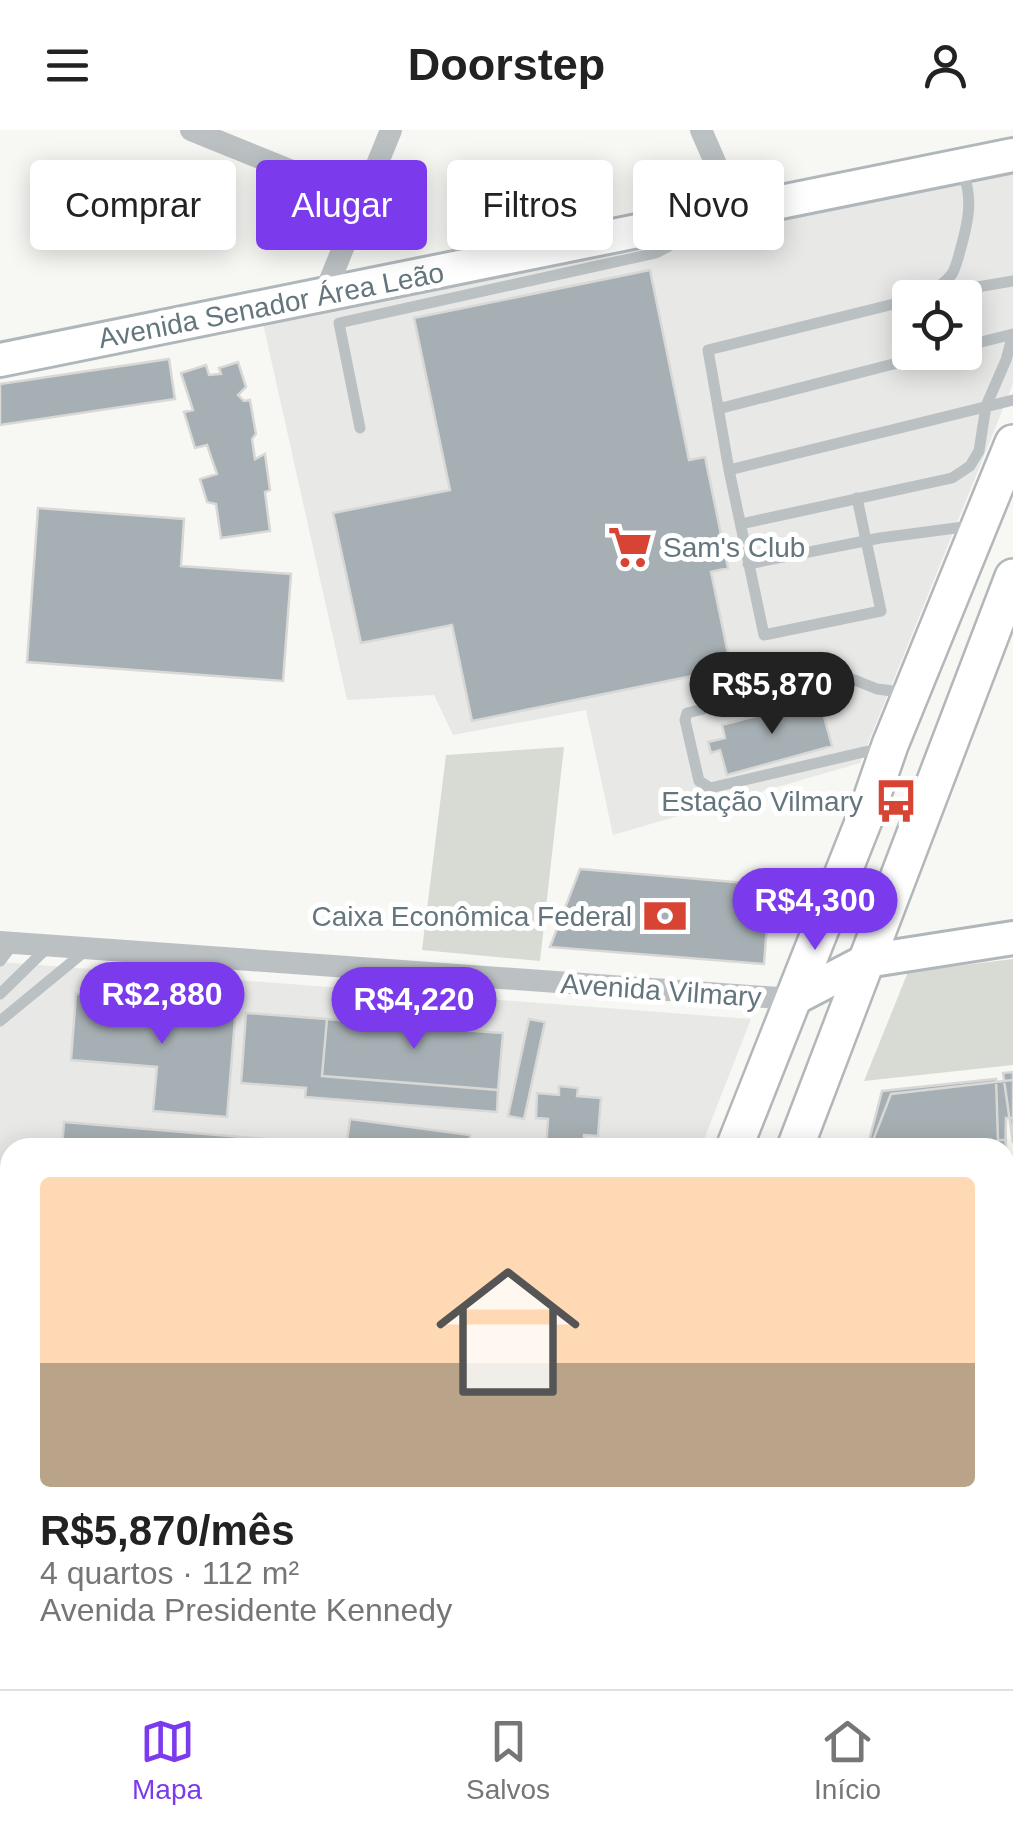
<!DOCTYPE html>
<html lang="pt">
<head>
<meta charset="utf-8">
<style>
	body { margin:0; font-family:Arial,sans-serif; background:#f6f6f6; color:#222; height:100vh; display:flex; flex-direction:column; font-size:38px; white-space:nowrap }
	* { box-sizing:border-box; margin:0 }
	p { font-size:32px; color:#767676 }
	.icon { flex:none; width:55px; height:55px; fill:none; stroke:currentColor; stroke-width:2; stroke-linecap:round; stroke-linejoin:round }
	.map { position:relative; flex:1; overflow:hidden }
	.panel { position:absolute; left:0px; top:1008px; width:1015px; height:552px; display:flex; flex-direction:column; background:#fff; border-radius:30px 30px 0 0; box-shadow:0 5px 25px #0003 }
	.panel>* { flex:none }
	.hud { position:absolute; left:30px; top:30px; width:955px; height:90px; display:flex; gap:20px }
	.buttons { position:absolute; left:892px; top:150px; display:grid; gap:20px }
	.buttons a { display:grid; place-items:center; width:90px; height:90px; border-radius:10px; background:#fff; box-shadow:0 5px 25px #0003; font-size:50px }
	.price { position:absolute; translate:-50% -85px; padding:0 22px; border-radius:35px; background:#7c3aed; color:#fff; font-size:32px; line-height:65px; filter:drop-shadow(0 2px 5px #0008) }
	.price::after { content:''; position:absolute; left:50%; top:60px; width:30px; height:22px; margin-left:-15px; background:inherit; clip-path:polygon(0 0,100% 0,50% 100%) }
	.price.current { background:#222; color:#fff }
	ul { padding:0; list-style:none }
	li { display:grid; align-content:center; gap:20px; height:530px; padding:0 40px }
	li span { display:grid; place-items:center; height:310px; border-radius:10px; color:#555 }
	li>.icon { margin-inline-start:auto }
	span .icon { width:180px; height:180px; fill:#fffc; stroke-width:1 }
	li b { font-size:42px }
	.tag { padding:0 35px; border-radius:10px; background:#fff; box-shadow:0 5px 25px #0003; font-size:35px; line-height:90px }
	.tag.current { background:#7c3aed; color:#fff }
	header { display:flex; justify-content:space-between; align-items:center; height:130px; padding:0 40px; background:#fff; font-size:45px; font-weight:600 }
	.tabs { display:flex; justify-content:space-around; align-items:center; height:140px; border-top:2px solid #e0e0e0; background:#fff; font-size:28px; color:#767676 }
	.tabs a { display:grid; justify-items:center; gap:5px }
	.tabs .current { color:#7c3aed }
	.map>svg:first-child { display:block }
</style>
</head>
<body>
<header><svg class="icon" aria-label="menu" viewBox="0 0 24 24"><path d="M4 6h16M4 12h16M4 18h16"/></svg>Doorstep<svg class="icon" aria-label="person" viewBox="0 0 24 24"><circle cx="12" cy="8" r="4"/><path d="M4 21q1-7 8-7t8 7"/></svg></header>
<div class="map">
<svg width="1013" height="1559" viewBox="0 0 1013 1559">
	<rect width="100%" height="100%" fill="#f7f7f4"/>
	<!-- built -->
	<path fill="#e8e8e7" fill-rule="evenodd" d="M1013,39V254L860,633L613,705L586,580L453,605L434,565L347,570L262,189ZM910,168H965V222H910Z
		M0,832L751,889L701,1017L10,1018V1188L0,1187Z
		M1013,1390V1559H606L609,1550H1005V1391Z"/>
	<!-- green -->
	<path fill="#d7dbd3" d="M564,617L540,831L422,820L446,625Z
		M1013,829V935L864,951L908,842Z"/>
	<!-- building -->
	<path fill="#a6afb3" stroke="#d8d8d6" stroke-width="2.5" d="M650,140L689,330L705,327L728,438L711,442L731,538L472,591L452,495L361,513L333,383L450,360L414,188Z
		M169,229L175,269L0,295V254Z
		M238,232L246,257L238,265L244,271L250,270L256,304L252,309L255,329L265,324L270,360L265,362L270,401L221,408L216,374L207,372L200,349L217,344L207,315L195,318L184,282L193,280L181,243L206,235L209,245L221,244L219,238Z
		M38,378L184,389L181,436L291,444L283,551L27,532Z
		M815,570L819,584L823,583L832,616L727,645L720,620L711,623L708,612L725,608L722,595Z
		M580,739L770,755L764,834L550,817Z
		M76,864L236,877L227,987L153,981L157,937L71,930Z
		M418,876L449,878L447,899L503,903L498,960L322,946L327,889L417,897Z
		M246,883L327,889L322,946L498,960L497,982L305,967L306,958L241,953Z
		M529,889L545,892L524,989L508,986Z
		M1013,942V1013L1003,943Z
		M996,949L998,1010H1006L1005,1043V1018H876L868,1015L882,961Z
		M1013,950V988H1006L1005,1036V1018H870L891,964Z
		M559,956L578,958L577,966L601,968L598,1006L584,1005L583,1018H546L548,989L536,988L537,963L559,965Z
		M350,989L470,1005L469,1018H346Z
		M64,992L335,1015V1018H62Z
		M1013,1152V1198L1005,1199V1153Z
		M1013,1221V1291L1005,1292V1222Z
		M377,1550H407L405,1559H382L383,1551Z"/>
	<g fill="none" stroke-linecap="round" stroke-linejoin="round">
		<!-- secondary casing -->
		<g stroke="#b0b7ba" stroke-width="38">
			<path id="secondary" d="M0,230L1013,25
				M793,869L866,831L1013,808
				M1005,1330L1013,1329
				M1005,1374L1013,1373"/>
		</g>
		<!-- primary casing -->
		<g stroke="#b2b7ba" stroke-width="40">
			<path id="primary" d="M734,1018L864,690L890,615L1013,313
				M795,1018L1013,447
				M520,1559L524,1550
				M570,1559L573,1550"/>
		</g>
		<!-- path -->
		<path stroke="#b6babc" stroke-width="5" stroke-dasharray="5 5" stroke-linecap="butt" d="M1005,1056L1013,1055"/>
		<!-- lane -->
		<path stroke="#bbc1c3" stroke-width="11" d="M930,165L1013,151
			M927,166C936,159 945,153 952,144C956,137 958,129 960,121C968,93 974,68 962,41
			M718,279L940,222
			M360,298L339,193L656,123L697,101
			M729,340L1013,270
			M857,368L881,481L764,505L729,340L708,220L910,170
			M741,394L952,348L970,336L979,321L986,276L1006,230L1013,204L965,216
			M748,434L880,408L971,396
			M881,618L710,658L699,651L685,590L687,583L831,547L852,549L877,559L908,563
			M0,831L14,813
			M0,864L49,816
			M0,891L84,822
			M0,1397L10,1278
			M236,1559L237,1550"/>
		<!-- street -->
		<path stroke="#bbc1c3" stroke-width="22" d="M191,0L361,69
			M701,0L736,80
			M324,165L391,0
			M0,812L793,869"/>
		<!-- secondary -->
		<use href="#secondary" stroke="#fff" stroke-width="32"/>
		<!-- primary -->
		<use href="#primary" stroke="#fff" stroke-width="35"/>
	</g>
	<!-- icons -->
	<defs>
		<g id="supermarket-bare" transform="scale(3.45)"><path d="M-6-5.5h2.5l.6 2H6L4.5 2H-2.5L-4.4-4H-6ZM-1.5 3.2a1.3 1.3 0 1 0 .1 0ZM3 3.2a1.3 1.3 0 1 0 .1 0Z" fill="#d84433" stroke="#fff" stroke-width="2.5" paint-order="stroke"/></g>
		<g id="bus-bare" transform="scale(3.45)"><path d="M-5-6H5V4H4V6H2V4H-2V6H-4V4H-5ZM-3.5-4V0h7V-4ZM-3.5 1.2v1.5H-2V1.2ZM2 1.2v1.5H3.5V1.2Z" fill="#d84433" stroke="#fff" stroke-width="2.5" paint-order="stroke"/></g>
		<g id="bank-bare" transform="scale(3.45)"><path d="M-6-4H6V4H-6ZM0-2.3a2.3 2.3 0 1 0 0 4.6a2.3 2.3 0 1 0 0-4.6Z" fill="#d84433" stroke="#fff" stroke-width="2.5" paint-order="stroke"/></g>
	</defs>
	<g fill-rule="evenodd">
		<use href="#supermarket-bare" x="630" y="417"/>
		<use href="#bus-bare" x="896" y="671"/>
		<use href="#bank-bare" x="665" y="786"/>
	</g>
	<g text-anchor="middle" stroke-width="10" stroke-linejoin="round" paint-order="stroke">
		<!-- street labels -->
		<g font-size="28" fill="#64767d" stroke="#fff">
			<text transform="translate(271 175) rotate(-11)" y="10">Avenida Senador Área Leão</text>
			<text transform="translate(661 860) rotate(4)" y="10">Avenida Vilmary</text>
		</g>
		<!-- poi labels -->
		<g font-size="28" fill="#64767d" stroke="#fff" text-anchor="end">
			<text x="663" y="427" text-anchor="start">Sam's Club</text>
			<text x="863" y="681">Estação Vilmary</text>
			<text x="632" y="796">Caixa Econômica Federal</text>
		</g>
	</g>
</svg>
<div class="buttons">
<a><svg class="icon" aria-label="locate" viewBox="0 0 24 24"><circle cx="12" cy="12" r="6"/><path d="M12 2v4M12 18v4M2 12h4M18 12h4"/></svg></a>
</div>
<b class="price current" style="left:772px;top:607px">R$5,870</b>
<b class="price" style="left:815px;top:823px">R$4,300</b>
<b class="price" style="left:162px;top:917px">R$2,880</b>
<b class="price" style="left:414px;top:922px">R$4,220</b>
<div class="hud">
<a class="tag">Comprar</a>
<a class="tag current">Alugar</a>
<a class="tag">Filtros</a>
<a class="tag">Novo</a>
</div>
<section class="panel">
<ul>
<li><span style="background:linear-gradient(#ffd9b3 60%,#b9a48a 0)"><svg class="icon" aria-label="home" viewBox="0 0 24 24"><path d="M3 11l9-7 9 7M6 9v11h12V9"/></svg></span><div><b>R$5,870/mês</b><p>4 quartos · 112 m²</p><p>Avenida Presidente Kennedy</p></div></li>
</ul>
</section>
</div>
<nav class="tabs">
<a class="current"><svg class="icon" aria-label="map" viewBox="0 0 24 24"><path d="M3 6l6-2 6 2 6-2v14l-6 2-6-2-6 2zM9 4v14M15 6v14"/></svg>Mapa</a>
<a><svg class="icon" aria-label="saved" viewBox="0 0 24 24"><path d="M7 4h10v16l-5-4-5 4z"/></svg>Salvos</a>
<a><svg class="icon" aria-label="home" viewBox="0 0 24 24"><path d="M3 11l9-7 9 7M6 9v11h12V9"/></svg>Início</a>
</nav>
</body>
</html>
